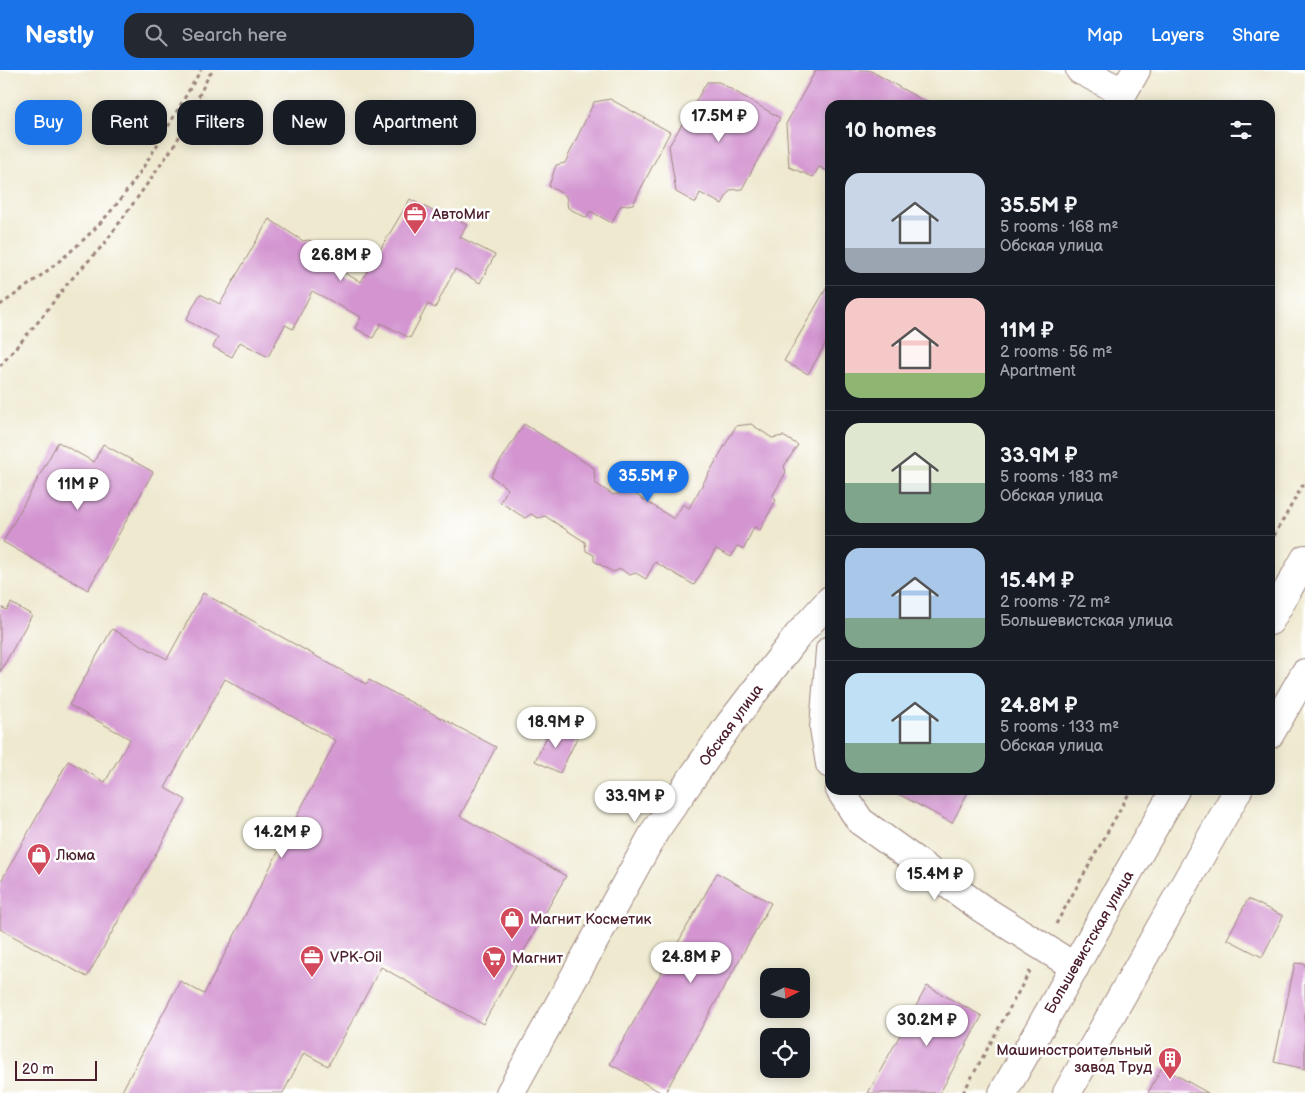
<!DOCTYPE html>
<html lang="en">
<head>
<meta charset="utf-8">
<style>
	body { margin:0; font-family:"Balsamiq Sans",sans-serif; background:#242831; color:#f1f3f6; height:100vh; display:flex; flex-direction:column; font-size:19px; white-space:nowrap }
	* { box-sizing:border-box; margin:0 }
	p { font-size:16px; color:#9ea1a6 }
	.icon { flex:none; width:28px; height:28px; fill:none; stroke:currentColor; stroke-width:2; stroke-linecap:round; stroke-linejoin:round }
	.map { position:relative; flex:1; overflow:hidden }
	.drawer { position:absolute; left:825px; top:30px; width:450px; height:695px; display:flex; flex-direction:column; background:#171b24; border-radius:15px; box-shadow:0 2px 12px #0003 }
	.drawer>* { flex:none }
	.banner { position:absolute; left:15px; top:30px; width:475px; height:45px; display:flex; gap:10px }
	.needle { width:32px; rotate:84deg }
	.tools { position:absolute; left:760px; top:898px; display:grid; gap:10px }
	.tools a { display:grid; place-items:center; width:50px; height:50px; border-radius:10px; background:#171b24; box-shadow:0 2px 12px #0003; font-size:25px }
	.scale { position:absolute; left:15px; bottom:12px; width:82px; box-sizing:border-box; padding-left:5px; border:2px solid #4a1f2b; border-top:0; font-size:14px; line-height:18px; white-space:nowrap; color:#4a1f2b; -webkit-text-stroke:4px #fff; paint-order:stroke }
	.price { position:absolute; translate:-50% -42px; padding:0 11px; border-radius:18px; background:#fff; color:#222; font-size:16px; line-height:32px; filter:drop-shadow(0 1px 2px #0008) }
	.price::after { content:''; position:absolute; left:50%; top:30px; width:15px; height:11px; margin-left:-8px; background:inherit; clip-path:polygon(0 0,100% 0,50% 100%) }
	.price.selected { background:#1a73e8; color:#fff }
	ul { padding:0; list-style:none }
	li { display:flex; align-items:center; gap:15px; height:125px; padding:0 20px }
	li+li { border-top:1px solid #363941 }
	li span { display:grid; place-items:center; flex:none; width:140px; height:100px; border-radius:15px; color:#555 }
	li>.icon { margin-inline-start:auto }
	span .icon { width:60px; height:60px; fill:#fffc; stroke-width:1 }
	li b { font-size:21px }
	h2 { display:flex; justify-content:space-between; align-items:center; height:60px; padding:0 20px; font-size:21px }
	.tag { padding:0 18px; border-radius:15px; background:#171b24; box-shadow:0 2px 12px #0003; font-size:18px; line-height:45px }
	.tag.selected { background:#1a73e8; color:#fff }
	header { display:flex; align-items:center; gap:30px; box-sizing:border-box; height:70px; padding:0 25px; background:#1a73e8; color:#fff }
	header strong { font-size:24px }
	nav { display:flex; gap:28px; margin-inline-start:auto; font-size:18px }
	.search { width:350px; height:45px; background:#242831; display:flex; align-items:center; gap:12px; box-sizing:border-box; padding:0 18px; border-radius:15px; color:#9ea1a6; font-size:19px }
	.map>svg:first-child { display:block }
</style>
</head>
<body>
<header>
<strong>Nestly</strong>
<div class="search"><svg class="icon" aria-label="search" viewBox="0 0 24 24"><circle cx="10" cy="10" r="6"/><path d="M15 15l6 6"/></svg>Search here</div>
<nav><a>Map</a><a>Layers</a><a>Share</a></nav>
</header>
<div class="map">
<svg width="1305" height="1023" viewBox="0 0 1305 1023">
	<rect width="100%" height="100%" fill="#fff"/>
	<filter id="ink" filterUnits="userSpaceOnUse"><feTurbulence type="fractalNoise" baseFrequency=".02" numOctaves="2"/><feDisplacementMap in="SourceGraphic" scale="10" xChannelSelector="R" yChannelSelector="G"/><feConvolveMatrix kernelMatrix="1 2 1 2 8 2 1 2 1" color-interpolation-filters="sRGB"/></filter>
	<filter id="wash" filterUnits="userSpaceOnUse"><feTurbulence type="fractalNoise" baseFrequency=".0096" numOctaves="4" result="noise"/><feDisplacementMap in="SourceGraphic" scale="20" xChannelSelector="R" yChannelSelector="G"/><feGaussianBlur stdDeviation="1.12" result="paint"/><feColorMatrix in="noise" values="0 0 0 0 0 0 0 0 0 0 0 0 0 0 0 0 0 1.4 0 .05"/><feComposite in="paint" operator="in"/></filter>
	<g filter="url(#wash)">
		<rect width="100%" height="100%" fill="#eee9cf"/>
		<g id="blocks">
			<!-- building -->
			<path fill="#d394d0" d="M816,0H869L931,35H830V102L819,97L813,107L789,97L786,54Z
				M707,12H719L780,48L742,119L730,120L722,134L700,123L696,133L676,122L669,76Z
				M610,29L670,62L633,134L620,136L612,153L590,141L587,148L568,138L566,126L549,116L556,95L565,93L594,32Z
				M410,129L448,149L454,148L467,155L460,167L495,185L480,213L455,199L435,238L428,234L410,268L381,253L373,268L355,258L361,247L312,221L293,259L285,255L268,287L240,272L232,287L213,277L218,267L186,250L200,224L220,234L269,149L303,171L309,170L324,178L318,189L361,212Z
				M830,212V266L808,304L784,291Z
				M524,354L594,398L595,413L613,425L630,421L674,449L683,434L689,438L736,356L751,354L772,368L783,366L798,375L784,396L786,402L772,427L776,430L760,460L754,457L744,479L737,476L731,487L716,479L694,515L655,492L646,509L636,503L629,505L621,499L613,502L594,491V485L586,481L585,472L545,446L538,448L531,444L525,448L500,432L508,419L491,406Z
				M58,372L94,392L103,374L153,402L88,520L3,472Z
				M203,523L366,614L369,610L496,677L460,746L566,806L483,954L381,897L328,996L304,983L283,1023H121L180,911L204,924L336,671L225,609L165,718L186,730L87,907L0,859V813L68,691L105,712L130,669L69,635L112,559L167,589Z
				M11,533L32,545L0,602V537L7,540Z
				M553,654L578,666L560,703L535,691Z
				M891,720H969L952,753Z
				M717,803L771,833L665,1023H662L610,994Z
				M1248,829L1283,846L1262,887L1227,869Z
				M1295,893L1305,894V999L1274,992Z
				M927,916L982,946L940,1023H868Z
				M1162,997L1208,1023H1148Z"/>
		</g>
	</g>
	<g filter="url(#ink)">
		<use href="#blocks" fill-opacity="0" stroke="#9c847d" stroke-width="1"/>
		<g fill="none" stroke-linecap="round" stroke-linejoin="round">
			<!-- street casing -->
			<g stroke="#9c847d" stroke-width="30">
				<path id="street" d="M1080,0L1123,22"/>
			</g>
			<!-- secondary casing -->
			<g stroke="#9c847d" stroke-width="30">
				<path id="secondary" d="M1116,35L1136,0
					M830,580L824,658L830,694
					M840,720L860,751L981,838L1075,897
					M510,1023L655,761L729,655L799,564L830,530"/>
			</g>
			<!-- highway casing -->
			<g stroke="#9c847d" stroke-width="30">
				<path id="highway" d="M1270,551L1305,489
					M1270,664L1305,603
					M1003,1023L1175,720
					M1067,1023L1238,720"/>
			</g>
			<!-- path -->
			<path stroke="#9c847d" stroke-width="3" stroke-dasharray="4 4" stroke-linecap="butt" d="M0,235C44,205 87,172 120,130C151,90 175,43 201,0
				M0,296L38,252L68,213L104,174L140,124L176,73L209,5L215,0
				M1270,473L1305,411
				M1056,854L1131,720
				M963,1023L1030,901"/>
			<!-- street -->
			<use href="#street" stroke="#fff" stroke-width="28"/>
			<!-- secondary -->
			<use href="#secondary" stroke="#fff" stroke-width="28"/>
			<!-- highway -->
			<use href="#highway" stroke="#fff" stroke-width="28"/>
		</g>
	</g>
	<!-- icons -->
	<defs>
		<g id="office-pin" transform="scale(1.25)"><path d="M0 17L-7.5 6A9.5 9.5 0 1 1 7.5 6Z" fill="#d1495b" stroke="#fff"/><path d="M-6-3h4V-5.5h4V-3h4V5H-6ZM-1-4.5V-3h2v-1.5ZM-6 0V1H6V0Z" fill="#fff"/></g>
		<g id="shop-pin" transform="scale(1.25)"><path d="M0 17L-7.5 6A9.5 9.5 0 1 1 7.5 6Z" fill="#d1495b" stroke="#fff"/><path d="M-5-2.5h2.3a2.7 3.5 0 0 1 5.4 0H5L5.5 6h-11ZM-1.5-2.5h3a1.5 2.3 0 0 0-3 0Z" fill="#fff"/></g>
		<g id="supermarket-pin" transform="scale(1.25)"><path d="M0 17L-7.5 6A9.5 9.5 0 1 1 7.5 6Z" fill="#d1495b" stroke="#fff"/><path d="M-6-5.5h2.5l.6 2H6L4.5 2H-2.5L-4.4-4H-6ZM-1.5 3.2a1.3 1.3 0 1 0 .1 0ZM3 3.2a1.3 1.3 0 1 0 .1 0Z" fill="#fff"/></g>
		<g id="building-pin" transform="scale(1.25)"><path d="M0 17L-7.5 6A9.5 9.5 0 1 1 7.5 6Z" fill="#d1495b" stroke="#fff"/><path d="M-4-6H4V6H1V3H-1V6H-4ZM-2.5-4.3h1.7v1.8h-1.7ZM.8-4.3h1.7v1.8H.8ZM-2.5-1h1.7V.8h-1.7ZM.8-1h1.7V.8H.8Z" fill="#fff"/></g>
	</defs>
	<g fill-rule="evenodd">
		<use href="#office-pin" x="415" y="144"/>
		<use href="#shop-pin" x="39" y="785"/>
		<use href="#shop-pin" x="512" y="849"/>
		<use href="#office-pin" x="312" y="887"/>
		<use href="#supermarket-pin" x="494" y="888"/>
		<use href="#building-pin" x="1170" y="989"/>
	</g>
	<g text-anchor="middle" stroke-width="5" stroke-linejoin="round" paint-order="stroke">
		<!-- poi labels -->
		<g font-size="15" fill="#4a1f2b" stroke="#fff" text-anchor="start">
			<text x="432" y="149">АвтоМиг</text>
			<text x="56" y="790">Люма</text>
			<text x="530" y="854">Магнит Косметик</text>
			<text x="330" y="892">VPK-Oil</text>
			<text x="512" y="893">Магнит</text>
			<text x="1152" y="985" text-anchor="end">Машиностроительный<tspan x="1152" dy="17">завод Труд</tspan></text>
		</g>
		<!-- street labels -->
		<g font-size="15" fill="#4a1f2b" stroke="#fff">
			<text transform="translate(731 655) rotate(-54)" y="5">Обская улица</text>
			<text transform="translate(1089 872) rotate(-60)" y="5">Большевистская улица</text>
		</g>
	</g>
</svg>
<div class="tools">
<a><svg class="needle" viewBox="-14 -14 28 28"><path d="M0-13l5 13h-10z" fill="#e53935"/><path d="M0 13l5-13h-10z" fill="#9ea1a6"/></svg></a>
<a><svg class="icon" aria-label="locate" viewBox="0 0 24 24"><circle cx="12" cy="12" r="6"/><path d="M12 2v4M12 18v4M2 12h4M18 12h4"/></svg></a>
</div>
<div class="scale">20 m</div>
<b class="price" style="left:719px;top:73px">17.5M ₽</b>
<b class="price" style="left:341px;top:212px">26.8M ₽</b>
<b class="price selected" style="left:648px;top:433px">35.5M ₽</b>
<b class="price" style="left:78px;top:441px">11M ₽</b>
<b class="price" style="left:556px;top:679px">18.9M ₽</b>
<b class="price" style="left:635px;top:753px">33.9M ₽</b>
<b class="price" style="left:282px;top:789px">14.2M ₽</b>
<b class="price" style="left:935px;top:831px">15.4M ₽</b>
<b class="price" style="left:691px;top:914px">24.8M ₽</b>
<b class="price" style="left:927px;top:977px">30.2M ₽</b>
<div class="banner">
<a class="tag selected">Buy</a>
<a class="tag">Rent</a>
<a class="tag">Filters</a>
<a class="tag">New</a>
<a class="tag">Apartment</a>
</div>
<section class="drawer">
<h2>10 homes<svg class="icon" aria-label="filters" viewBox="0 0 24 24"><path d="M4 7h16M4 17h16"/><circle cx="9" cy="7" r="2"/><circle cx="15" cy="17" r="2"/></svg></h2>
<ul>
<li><span style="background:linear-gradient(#c9d6e8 75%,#9aa5b1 0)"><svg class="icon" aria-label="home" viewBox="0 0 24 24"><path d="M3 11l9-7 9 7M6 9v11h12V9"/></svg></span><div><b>35.5M ₽</b><p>5 rooms · 168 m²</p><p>Обская улица</p></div></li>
<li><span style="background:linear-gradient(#f6c9c9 75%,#8fb573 0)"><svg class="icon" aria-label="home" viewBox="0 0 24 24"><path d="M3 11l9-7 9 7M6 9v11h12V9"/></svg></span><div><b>11M ₽</b><p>2 rooms · 56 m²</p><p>Apartment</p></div></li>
<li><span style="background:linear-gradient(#dfe7d0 60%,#7fa58c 0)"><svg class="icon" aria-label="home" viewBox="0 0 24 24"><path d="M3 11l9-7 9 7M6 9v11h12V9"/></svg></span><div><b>33.9M ₽</b><p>5 rooms · 183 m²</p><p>Обская улица</p></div></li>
<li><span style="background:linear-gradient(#a9c7e8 70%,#7fa58c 0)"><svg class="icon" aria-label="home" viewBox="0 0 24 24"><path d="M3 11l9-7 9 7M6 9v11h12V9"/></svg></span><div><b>15.4M ₽</b><p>2 rooms · 72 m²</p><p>Большевистская улица</p></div></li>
<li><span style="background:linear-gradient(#bfe0f5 70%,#7fa58c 0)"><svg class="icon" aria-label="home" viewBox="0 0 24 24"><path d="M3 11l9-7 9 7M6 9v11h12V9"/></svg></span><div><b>24.8M ₽</b><p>5 rooms · 133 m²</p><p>Обская улица</p></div></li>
</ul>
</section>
</div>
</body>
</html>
